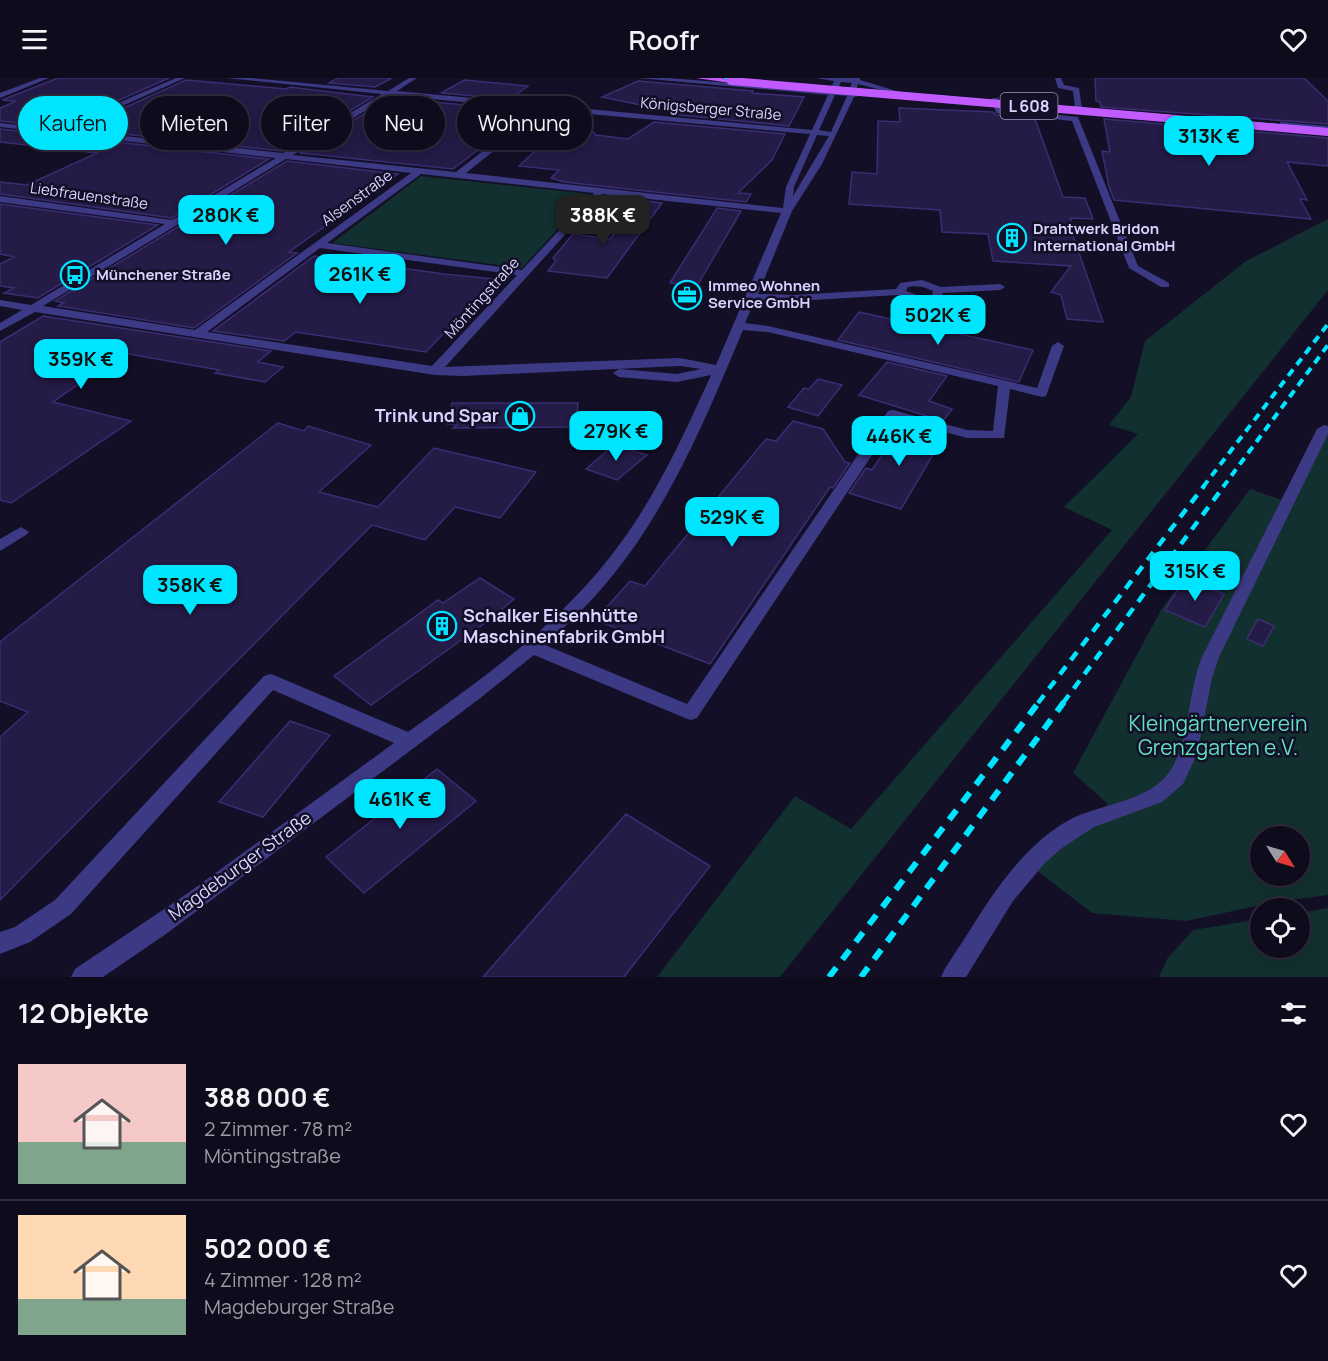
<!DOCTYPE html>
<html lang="de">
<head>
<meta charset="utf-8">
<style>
	body { margin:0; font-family:Manrope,sans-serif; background:#171425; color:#f1f3f6; height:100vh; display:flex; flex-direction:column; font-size:22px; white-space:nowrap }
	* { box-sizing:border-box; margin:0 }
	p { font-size:20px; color:#9b9ba3 }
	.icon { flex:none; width:33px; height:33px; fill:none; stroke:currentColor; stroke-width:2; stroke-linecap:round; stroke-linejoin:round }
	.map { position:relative; height:899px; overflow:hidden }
	.drawer { display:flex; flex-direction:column; background:#0e0b1c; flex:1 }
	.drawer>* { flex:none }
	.banner { position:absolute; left:18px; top:18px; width:600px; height:54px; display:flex; gap:12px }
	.needle { width:39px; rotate:127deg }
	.buttons { position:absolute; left:1250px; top:748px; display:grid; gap:12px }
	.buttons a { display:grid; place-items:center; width:60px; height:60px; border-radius:50%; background:#0e0b1c; box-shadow:0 3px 15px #0003,0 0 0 2px #2e2b3b; font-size:30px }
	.price { position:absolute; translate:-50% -51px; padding:0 14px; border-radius:12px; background:#00e5ff; color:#111; font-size:20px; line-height:39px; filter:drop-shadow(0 2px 3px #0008) }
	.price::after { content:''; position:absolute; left:50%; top:36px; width:18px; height:14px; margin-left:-9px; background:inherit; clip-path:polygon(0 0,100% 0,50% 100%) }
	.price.selected { background:#222; color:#fff }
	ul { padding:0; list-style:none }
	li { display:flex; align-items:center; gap:18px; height:150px; padding:0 18px }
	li+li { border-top:2px solid #2e2b3b }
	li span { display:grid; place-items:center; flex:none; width:168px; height:120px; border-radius:0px; color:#555 }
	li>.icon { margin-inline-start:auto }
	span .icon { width:72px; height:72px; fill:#fffc; stroke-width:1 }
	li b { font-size:26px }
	h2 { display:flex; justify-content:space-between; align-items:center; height:72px; padding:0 18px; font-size:26px }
	.pill { padding:0 21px; border-radius:27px; background:#0e0b1c; box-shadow:0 3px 15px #0003,0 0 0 2px #2e2b3b; font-size:21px; line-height:54px }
	.pill.selected { background:#00e5ff; color:#111 }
	header { display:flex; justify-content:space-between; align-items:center; height:78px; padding:0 18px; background:#0e0b1c; font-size:27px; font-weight:600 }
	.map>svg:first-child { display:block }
</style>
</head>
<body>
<header><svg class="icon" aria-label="menu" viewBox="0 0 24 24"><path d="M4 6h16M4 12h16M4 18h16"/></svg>Roofr<svg class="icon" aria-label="heart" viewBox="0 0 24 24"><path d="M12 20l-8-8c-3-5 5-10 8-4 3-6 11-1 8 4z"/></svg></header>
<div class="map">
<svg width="1328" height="899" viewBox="0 0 1328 899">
	<rect width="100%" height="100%" fill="#130f26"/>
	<!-- green -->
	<path fill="#12302f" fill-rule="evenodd" d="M421,98L590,116L522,190L332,165Z
		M1328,141V212L780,899H657L795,718L851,751L1112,452L1064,429L1138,356L1109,347L1131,319L1145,263L1246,183Z
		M1328,355V817L1275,824L1186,843L1092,835L1035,791L1108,726L1073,695L1161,532L1250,411L1293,426ZM1260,759H1299V798H1260Z
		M1328,830V899H1159L1167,881L1193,852L1260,841V870H1299V835Z"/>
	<!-- building -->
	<path fill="#241b47" stroke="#3b2d73" stroke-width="1.5" d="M58,0H169L58,49L0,43V30L16,23L2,22Z
		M338,0H392L375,9L329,5Z
		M1095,0H1304L1328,23V46L1101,29L1100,24L1096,23Z
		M186,2L286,11L290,9L373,19L282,73L77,51Z
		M464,2L497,5L528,8L510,21L441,15Z
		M638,3L753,13L752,15L804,19L789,48L669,36L675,34L602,19Z
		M390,20L498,30L479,44L510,47L453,91L300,75Z
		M899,30L993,34L996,37L1035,41L1063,119L1085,120L1093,141L1070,140L1074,149H1070L1103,244L1067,241L1061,217L1051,214L1071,188L993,183L988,156L942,154L940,132L849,126L852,94L877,96L878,43L900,44Z
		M565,36L579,37L596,57L628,61L654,44L785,56L772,82L738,115L751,116L746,124L564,104L551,100L559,92L519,88L554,56L533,54Z
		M1104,41L1328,60V88L1287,84L1307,122L1300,121L1311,141L1114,122L1109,109L1102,73L1110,74Z
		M0,51L269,81L172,140L0,116V104L27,107L97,75L0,64Z
		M287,83L398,96L289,174L297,175L194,250L58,228L64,225L55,223Z
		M640,122L662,125L607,200L548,193L556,183L553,180L573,156L610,161Z
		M0,126L158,147L38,220L4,215L14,210L0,208V186L14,179L0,176Z
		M717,130L741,133L697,208L670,205Z
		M314,178L444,196L495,201L426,274L296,254L284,263L213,253Z
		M859,234L1033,272L1019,304L838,262Z
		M43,238L271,273L258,284L283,289L265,304L215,295L219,292L123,275L53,324L131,343L11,425L0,422V264Z
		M887,284L947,298L929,323L952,331L943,343L859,317Z
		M818,301L842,307L818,338L788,329L804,310L809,311Z
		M452,325H578L576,349L453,350L457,347L447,346Z
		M793,343L823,351L845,384L850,385L833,410L830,409L710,586L595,542L630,503L645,508L766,361L776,363Z
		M278,345L304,353L308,348L371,367L319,414L378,429L434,370L536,394L500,440L455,429L425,462L372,447L0,822V659L28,634L0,623V564Z
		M903,345L945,356L901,431L849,415L866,390L872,392Z
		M614,367L647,377L617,402L586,391Z
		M480,500L514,521L502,531L503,532L371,627L334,598L438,522L443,525Z
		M1185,500L1224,516L1205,549L1165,532Z
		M1258,541L1274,548L1263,568L1247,561Z
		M290,643L330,657L263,739L219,724Z
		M437,691L476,723L364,815L326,779Z
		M626,736L710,788L624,899H483Z"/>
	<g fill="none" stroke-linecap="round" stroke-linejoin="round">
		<!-- minor -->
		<path fill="#3d3a85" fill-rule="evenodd" d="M40,0H49L0,20V15Z
			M176,0H185L68,52L283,75L382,16L226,0H252L388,13L409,0H417L397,13L812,52L828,17L638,0H668L830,13L834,3L816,0H860V2L900,14L896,16L858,6L855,15L863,17L854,19L822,86L792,133L758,216L794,217L896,211L900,205L922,202L941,209L1000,206L1005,209L1000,212L943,215L940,222C925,226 911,225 898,217L794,223L755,222L745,245L768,248L1037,310L1052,268L1058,264L1064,268L1046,318L1042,319L1010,311L1004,360H967L896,341L697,640L691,642L685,640L534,577L479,621L166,856L103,899H71L75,891L188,815L394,665L273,612L71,836L30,864L0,876V854L15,849L55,822L264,598L270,596L276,598L408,654C480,602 555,550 610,479C653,425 683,359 711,297L677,304L619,299L613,295L619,291L677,296L701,291L680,288L463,298L435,297L35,234L0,253V245L22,232L0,228V222L31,227L165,146L0,124V118L172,142L276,80L0,49V45L58,51ZM841,4L852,5L848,14L837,13ZM391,17L537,31L456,94L293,77ZM835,17L847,18L831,54L819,52ZM545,32L810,56L786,109L783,130L466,95ZM817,57L829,58L793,118L794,109ZM286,81L411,95L195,252L43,228ZM421,96L594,115L522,192L327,165ZM602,116L781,135L716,287L680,280L445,289ZM320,170L517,197L432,288L207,254ZM914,208L923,209L933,213L932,217H917L906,213L908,209ZM743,252L768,254L998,308L993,353L967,352L893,332L888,333L687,626L545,567C572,543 598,517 620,488C673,420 710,331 743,252Z
			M1055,0H1061L1064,7L1079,10L1082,31L1075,29L1073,13L1058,10Z
			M992,20H998L1002,31L1078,39L1138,188L1169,205V209H1161L1129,190L1072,43L996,35Z
			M1280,44L1328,48V52L1283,48H1280Z
			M1324,347L1328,348V356L1219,579L1212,600L1197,676L1183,706L1162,724L1094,749L1062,770L1044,786L1013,823L966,899H941C947,885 957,873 965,860C992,816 1023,768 1069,742C1101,725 1148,725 1170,693C1189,665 1188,613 1202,579L1317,351Z
			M21,449L29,454L26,457L0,473V461Z"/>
		<!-- major -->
		<path fill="#c25bff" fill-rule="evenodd" d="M696,0H721L734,3L731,5Z"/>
		<!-- tram -->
		<path stroke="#00e5ff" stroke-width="1.5" d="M724,0L1328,51"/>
		<!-- rail-far2 -->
		<path stroke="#00e5ff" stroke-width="4" stroke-dasharray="8 6" stroke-linecap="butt" d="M1203,409L1328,246
			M1223,409L1328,267"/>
		<!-- rail-far1 -->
		<path stroke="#00e5ff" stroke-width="4.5" stroke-dasharray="10 8" stroke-linecap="butt" d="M1038,625L1204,408
			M1063,625L1224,408"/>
		<!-- rail -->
		<path stroke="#00e5ff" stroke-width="6" stroke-dasharray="12 10" stroke-linecap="butt" d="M829,899L1039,624
			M861,899L1064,624"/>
		<!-- major-bridge -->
		<path stroke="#c25bff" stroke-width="8" d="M731,3L1328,54"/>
	</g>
	<!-- icons -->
	<defs>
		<g id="building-ring" transform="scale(1.5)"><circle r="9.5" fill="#130f26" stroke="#00e5ff" stroke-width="1.5"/><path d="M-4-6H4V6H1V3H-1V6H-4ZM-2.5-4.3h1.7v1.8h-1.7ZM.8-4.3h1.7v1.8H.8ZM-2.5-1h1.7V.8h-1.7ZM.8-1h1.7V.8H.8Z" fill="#00e5ff"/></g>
		<g id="bus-ring" transform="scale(1.5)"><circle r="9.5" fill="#130f26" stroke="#00e5ff" stroke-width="1.5"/><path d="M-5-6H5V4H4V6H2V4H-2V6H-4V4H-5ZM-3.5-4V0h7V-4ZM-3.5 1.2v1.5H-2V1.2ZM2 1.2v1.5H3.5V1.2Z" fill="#00e5ff"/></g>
		<g id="office-ring" transform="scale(1.5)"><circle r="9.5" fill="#130f26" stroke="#00e5ff" stroke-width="1.5"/><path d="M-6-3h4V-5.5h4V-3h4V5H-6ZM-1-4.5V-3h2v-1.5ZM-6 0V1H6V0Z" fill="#00e5ff"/></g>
		<g id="shop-ring" transform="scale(1.5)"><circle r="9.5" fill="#130f26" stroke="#00e5ff" stroke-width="1.5"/><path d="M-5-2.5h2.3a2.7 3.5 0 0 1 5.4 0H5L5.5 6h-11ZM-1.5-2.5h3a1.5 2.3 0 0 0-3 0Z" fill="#00e5ff"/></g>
	</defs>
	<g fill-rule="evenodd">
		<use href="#building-ring" x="1012" y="160"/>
		<use href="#bus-ring" x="75" y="197"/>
		<use href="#office-ring" x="687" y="217"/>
		<use href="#shop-ring" x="520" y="338"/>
		<use href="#building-ring" x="442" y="548"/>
	</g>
	<g text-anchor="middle" stroke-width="5" stroke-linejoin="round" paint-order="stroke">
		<!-- far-street labels -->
		<g font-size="15" fill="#d9d4ff" stroke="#130f26">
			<text transform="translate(711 31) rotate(5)" y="5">Königsberger Straße</text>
			<text transform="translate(89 118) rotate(8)" y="5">Liebfrauenstraße</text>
			<text transform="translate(357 120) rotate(-36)" y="5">Alsenstraße</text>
			<text transform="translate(482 220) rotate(-48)" y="5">Möntingstraße</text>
		</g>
		<!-- far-poi labels -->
		<g font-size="15" font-weight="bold" fill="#d9d4ff" stroke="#130f26" text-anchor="start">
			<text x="1033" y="156">Drahtwerk Bridon<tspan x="1033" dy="17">International GmbH</tspan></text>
			<text x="96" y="202">Münchener Straße</text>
			<text x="708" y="213">Immeo Wohnen<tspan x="708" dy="17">Service GmbH</tspan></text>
		</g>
		<!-- shield labels -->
		<rect fill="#130f26" stroke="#9e99be" stroke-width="1.5" x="1000.5" y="15" width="57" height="26" rx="4.5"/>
		<g font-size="16" font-weight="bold" fill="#d9d4ff">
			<text x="1029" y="34">L 608</text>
		</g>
		<!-- poi labels -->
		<g font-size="18" font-weight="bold" fill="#d9d4ff" stroke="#130f26" text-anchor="end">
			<text x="499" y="344">Trink und Spar</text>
			<text x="463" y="544" text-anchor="start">Schalker Eisenhütte<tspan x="463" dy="21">Maschinenfabrik GmbH</tspan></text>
		</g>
		<!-- street labels -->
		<g font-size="18" fill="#d9d4ff" stroke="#130f26">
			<text transform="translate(240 788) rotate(-36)" y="6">Magdeburger Straße</text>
		</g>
		<!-- near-park labels -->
		<g font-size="21" fill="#5fe0c0" stroke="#130f26">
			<text x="1218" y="653">Kleingärtnerverein<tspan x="1218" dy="24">Grenzgarten e.V.</tspan></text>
		</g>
	</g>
</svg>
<div class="buttons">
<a><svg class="needle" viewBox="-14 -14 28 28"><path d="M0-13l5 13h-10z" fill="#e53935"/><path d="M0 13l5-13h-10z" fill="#9b9ba3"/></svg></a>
<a><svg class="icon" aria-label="locate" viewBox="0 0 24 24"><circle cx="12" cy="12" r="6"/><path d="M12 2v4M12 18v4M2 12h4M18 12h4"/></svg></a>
</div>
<b class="price" style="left:1209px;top:89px">313K €</b>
<b class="price" style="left:226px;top:168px">280K €</b>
<b class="price selected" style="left:603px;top:168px">388K €</b>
<b class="price" style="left:360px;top:227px">261K €</b>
<b class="price" style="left:938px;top:268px">502K €</b>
<b class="price" style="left:81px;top:312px">359K €</b>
<b class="price" style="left:616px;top:384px">279K €</b>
<b class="price" style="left:899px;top:389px">446K €</b>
<b class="price" style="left:732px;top:470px">529K €</b>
<b class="price" style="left:1195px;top:524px">315K €</b>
<b class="price" style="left:190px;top:538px">358K €</b>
<b class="price" style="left:400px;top:752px">461K €</b>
<div class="banner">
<a class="pill selected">Kaufen</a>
<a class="pill">Mieten</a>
<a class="pill">Filter</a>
<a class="pill">Neu</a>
<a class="pill">Wohnung</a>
</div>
</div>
<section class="drawer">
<h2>12 Objekte<svg class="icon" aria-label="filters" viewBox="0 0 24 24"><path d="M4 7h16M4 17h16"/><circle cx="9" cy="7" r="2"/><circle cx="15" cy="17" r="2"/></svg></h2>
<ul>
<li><span style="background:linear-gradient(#f6c9c9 65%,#7fa58c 0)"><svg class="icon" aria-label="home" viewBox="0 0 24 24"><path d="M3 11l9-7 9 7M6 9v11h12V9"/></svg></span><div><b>388 000 €</b><p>2 Zimmer · 78 m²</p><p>Möntingstraße</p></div><svg class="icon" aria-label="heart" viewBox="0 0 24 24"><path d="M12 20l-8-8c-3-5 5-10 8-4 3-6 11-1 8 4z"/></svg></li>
<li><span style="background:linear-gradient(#ffd9b3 70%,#7fa58c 0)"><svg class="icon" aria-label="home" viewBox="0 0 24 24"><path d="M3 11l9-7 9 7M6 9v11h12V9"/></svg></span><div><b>502 000 €</b><p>4 Zimmer · 128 m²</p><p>Magdeburger Straße</p></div><svg class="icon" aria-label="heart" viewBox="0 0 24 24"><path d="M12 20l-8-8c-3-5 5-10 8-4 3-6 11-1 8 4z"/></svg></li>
</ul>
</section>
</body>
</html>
